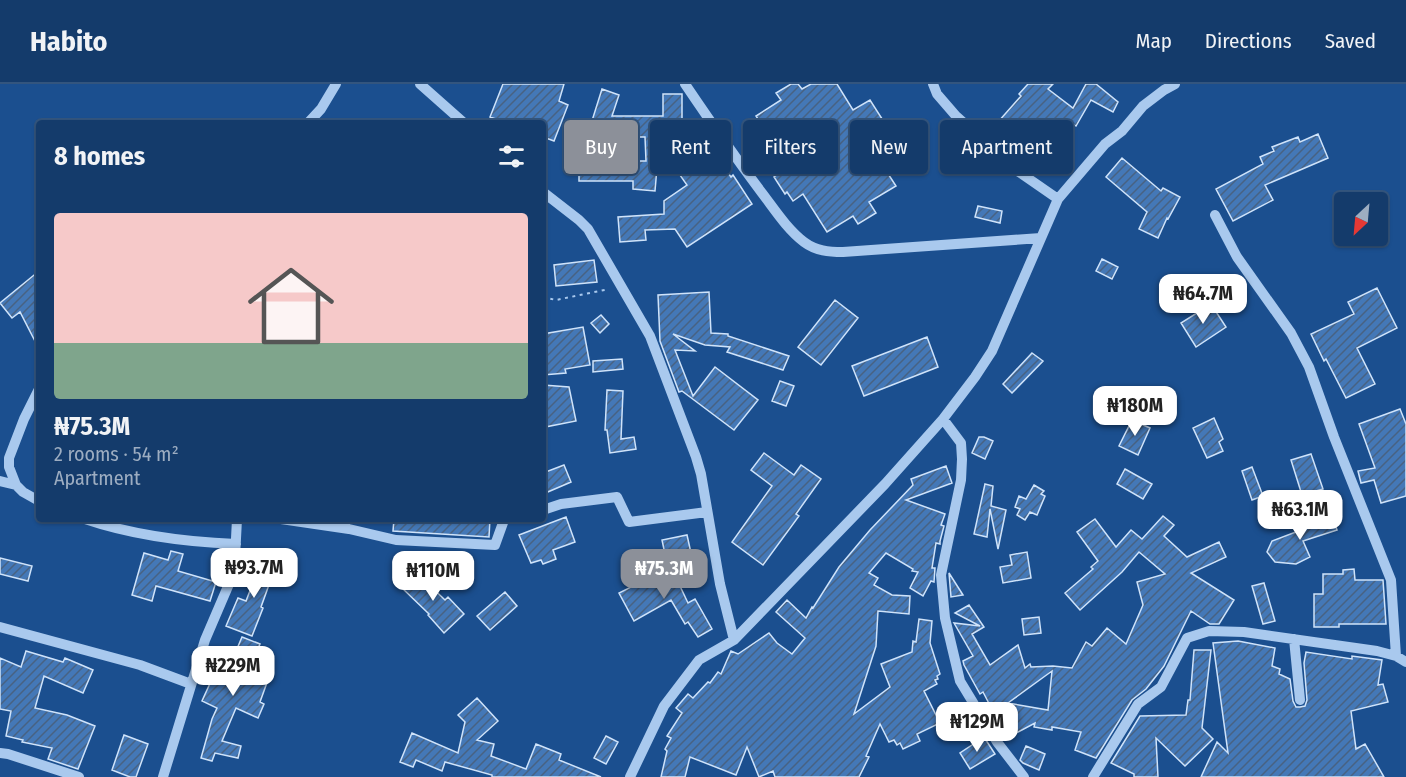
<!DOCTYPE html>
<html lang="en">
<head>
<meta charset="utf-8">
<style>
	body { margin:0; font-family:"Fira Sans Condensed",sans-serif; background:#1d4271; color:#f1f3f6; height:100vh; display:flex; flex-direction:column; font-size:22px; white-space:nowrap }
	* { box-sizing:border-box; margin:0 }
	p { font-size:20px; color:#9dadc1 }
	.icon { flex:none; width:33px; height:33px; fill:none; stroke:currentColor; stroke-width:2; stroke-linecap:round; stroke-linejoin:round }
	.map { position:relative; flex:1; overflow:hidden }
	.panel { position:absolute; left:36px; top:36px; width:510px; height:402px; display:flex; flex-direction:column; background:#143b6b; border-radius:6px; box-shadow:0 2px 4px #0004,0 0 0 2px #33557e }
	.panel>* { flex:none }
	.guide { position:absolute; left:564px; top:36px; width:570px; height:54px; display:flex; gap:12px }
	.needle { width:39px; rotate:206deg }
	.controls { position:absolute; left:1334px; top:108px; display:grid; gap:12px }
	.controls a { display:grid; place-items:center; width:54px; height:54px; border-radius:6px; background:#143b6b; box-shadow:0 2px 4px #0004,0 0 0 2px #33557e; font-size:30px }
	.price { position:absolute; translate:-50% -51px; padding:0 14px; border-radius:12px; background:#fff; color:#222; font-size:20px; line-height:39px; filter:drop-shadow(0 2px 3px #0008) }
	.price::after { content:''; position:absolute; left:50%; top:36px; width:18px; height:14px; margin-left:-9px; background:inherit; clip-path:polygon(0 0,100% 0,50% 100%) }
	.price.selected { background:#8c9099; color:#fff }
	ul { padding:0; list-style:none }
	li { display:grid; align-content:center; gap:12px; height:318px; padding:0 18px }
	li+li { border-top:2px solid #33557e }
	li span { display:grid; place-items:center; height:186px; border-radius:6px; color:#555 }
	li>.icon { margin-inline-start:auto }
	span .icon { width:108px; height:108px; fill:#fffc; stroke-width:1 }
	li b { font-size:26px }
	h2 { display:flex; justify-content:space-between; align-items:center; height:72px; padding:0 18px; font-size:26px }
	.chip { padding:0 21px; border-radius:6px; background:#143b6b; box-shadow:0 2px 4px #0004,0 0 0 2px #33557e; font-size:21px; line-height:54px }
	.chip.selected { background:#8c9099; color:#fff }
	header { display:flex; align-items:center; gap:36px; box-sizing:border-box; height:84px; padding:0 30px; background:#143b6b; border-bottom:2px solid #33557e }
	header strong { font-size:28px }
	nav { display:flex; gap:33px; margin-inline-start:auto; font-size:21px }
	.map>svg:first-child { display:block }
</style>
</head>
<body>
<header>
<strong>Habito</strong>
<nav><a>Map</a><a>Directions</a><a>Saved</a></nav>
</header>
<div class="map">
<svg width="1406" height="693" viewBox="0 0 1406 693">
	<defs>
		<pattern id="building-hatch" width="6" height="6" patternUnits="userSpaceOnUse" patternTransform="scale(1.5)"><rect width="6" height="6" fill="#4478b7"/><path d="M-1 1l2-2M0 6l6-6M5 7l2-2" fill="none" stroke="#486282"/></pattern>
	</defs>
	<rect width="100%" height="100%" fill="#1b4f8f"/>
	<!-- building -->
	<path fill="url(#building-hatch)" stroke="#cfe3fa" stroke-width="1.5" fill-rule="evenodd" d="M503,0H564L559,17L568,21L554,57L543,53V39H507L490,33Z
		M791,0H798L802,5L811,0H837L853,26L870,16L893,52L872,65L896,102L869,118L876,129L858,140L853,132L827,148L803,110L793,117L787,108L785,110L774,93L781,88L777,81L784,77L756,32L781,16L776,9Z
		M1028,0H1053L1048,5L1073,24L1086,0H1096L1118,18L1113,28L1091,16L1076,42L1066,35L1029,78L991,46L1021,12L1019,10Z
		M602,5L619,11L612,32H663V10H682V64L701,51L731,93L733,91L752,120L687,163L675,145L645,146L646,156L620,158L618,133L664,130V117L687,101L659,61L655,107L633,105V97H579V78ZM615,53H645L646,77H615Z
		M1318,50L1328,74L1265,101L1273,116L1233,137L1216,105L1263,80L1260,73L1274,67L1272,63L1298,53L1300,58Z
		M1122,74L1161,107L1163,104L1180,113L1168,135L1167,134L1158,154L1139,145L1147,128L1106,93Z
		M978,122L1002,127L1000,139L975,133Z
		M1102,175L1118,183L1112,195L1096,187Z
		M594,176L597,198L556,202L554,181Z
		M39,187V213L35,216L39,224V265L20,228L12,234L0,219Z
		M1377,204L1397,244L1357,264L1375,300L1346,314L1326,275L1324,277L1311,250L1354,230L1348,218Z
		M709,208L711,249L728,250V252L789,272L783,286L727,268L730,263L705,261L673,250L695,267L675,266L693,312L715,283L758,316L734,346L682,307L679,308L660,257L658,211Z
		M835,216L858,234L821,281L798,263Z
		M1211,220L1226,243L1196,263L1181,239Z
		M601,231L609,240L600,249L591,239Z
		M583,243L590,281L565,285L566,289L543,291V250Z
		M927,253L938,283L864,312L852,282Z
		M1032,269L1043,277L1012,309L1003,300Z
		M622,275L623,285L593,288V277Z
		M780,297L794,302L786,322L772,317Z
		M543,301L569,303L576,337L545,343L543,332Z
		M607,306L623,307L621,355L634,353L636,365L610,369L607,346H605Z
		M1400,325L1406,340V412L1381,419L1374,396L1361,399L1358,387L1375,384L1359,340Z
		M1214,334L1223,355L1219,358L1223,367L1207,374L1193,344Z
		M1132,336L1150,344L1138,371L1119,362Z
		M979,353H984L993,357L985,375L972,369Z
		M764,369L794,391L801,381L821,395L796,430L799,432L763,481L732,458L772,402L751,386Z
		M1311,370L1323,405L1302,411L1291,376Z
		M564,381L571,398L543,410V389Z
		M946,382L952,399L906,416L945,430L941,441L944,442L940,457V460L936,459L932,484H935L934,498L931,497L923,512L910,504L918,488L912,487L913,485L886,469L869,489L878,494L874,501L892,511L910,512L909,530L878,527L876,562L854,630L890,603L881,580L912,568L913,557L916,558L919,535L932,537L930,559L940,590L937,592L938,595L935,596L937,600L924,607L940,639L917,650L920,657L903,665L900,659L897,661L894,656L889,658L880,640L866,672L869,673L859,693H775L773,687L759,693L747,663L736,691L690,673L685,693H661L667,667L665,665L671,654L667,652L682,629L676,624L688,610L693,614L708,598L710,599L718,588L721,590L731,567L738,570L769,549L777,559L792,570L805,554L776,528L787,516L806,534L812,523L813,524L839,483L870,446L913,401L911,395Z
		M1252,383L1263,412L1252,416L1242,387Z
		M1125,385L1152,400L1143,415L1117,400Z
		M985,400L993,402L991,422L1006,426L998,465L990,425L987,453L974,450Z
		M1034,401L1044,407L1041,410L1045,412L1037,431L1030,428L1025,436L1017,431L1020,425L1015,423L1019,412L1026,415Z
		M1332,430L1337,446L1303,457L1310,473L1296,480L1275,478L1267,468L1272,457L1301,446L1299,440Z
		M1163,432L1174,441L1164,452L1187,473L1219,458L1226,473L1191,489L1234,516L1219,540H1210L1191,527L1164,582L1146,605L1132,616L1096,674L1075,666L1081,648L1052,643V646L1034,643L1035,639L1007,654L983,608L980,610L964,581L963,577L973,572L954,539L980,542L955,529L969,521L984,543L972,550L990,581L1018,561L1025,584L1030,580L1031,583L1053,582L1072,584L1086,558L1092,562L1107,544L1126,560L1143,521L1137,498L1165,490L1139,468L1122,488L1080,526L1065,509L1093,485L1091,483L1098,477L1077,448L1095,435L1116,463L1131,446L1142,455ZM1052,587L1048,626L1008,619Z
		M566,433L575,458L553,466L556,475L543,480L541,476L531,479L519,451Z
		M394,435H490L489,453L393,447Z
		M687,451L691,469L666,475L662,456Z
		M171,467L183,470L178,487L216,498L210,517L156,502L152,517L132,511L144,469L168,476Z
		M1027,468L1031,494L1003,499L1000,483L1012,481L1010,471Z
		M263,473L283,480L275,500L270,498L261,523L263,524L252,552L226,542L238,514L246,517Z
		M0,474L32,482L28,497L0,490Z
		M671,483L688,519L695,515L712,545L698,553L688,538L685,540L671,516L634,537L619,509Z
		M1354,485L1355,496H1383L1386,540H1339V543H1314V510H1323V490H1343V486Z
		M415,487L445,516L448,513L464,530L444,549L428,531L429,530L401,503Z
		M949,489L963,511L951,513Z
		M1264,499L1275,537L1263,540L1252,502Z
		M505,508L517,522L490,546L477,532Z
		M1039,533L1041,549L1024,551L1022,535Z
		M242,553L260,560L249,586L269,593L260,618L264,620L258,634L236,624L222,657L241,662L238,674L215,669L212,677L201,674L212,635L217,624L202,617L212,595L211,594L218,574L231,579Z
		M1238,557L1275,564L1272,582L1280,585L1279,590L1290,595L1293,617L1296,623H1300L1305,622L1307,616L1304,579L1306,568L1352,575V572L1382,576L1378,601L1383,600L1388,618L1351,627L1356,665L1365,660L1384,693H1201L1217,658L1228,669L1213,559Z
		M1194,566H1211L1202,644L1213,655L1185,682L1156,654L1158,693H1134V690L1111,679L1140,632L1186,631L1188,616H1190Z
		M26,567L63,578L65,574L93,586L83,609L44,592L35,624L67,631L95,642L78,685L48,675L52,664L22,658L23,656L6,652L11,627L0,625V574L21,583Z
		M477,614L498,637L477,656L494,660L491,672L526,685L536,660L561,670L559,676L601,693H492V691L445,678L442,687L416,676L413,683L400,678L412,649L458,669L465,638L458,631Z
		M124,651L148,660L136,693H130L112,686Z
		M606,652L618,658L606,680L594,674Z
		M984,653L995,670L970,685L960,669Z
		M1026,662L1045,670L1039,686L1023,679L1020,676Z"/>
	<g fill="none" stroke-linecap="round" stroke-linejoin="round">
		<!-- path -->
		<path stroke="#a9c9ee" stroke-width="2" stroke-dasharray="3 4.5" stroke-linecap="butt" d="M543,213L556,216L609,205"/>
		<!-- minor -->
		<path stroke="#a9c9ee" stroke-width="10" d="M420,0L464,39
			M685,0C710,37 735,73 762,109C775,126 787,145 804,158C816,167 829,168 843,168L1041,154
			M933,0L937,10L956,32L1019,88L1058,115
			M308,39L321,25L336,0
			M543,108L579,136L588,145L650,252L696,373L701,390L720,500L734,556
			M1215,131L1237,173L1291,249L1309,283L1334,353L1391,496L1396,572
			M39,305L24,335L9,374V383L16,401L23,408L39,417
			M943,335L961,359L962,375L961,396L941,491L945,534L960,597L997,658L1024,693
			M0,397L16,401
			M543,426L561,420L617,413L629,438L707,428
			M85,435C132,451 187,458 236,460
			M281,435L349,445L396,456L495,461L504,436L507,435
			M0,543L140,581L191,600
			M1294,555L1300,616
			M0,669L8,670L79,693
			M163,693L205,556L232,493L235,474L237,435
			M630,693L664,622L699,576L734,556L885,400L943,335L975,293L992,267L1058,115L1105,60L1122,47L1143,22L1164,6L1175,0
			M1093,693L1138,620L1161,603L1187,554L1209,547L1244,548L1377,567L1396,572L1406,578"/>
	</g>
</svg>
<div class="controls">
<a><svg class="needle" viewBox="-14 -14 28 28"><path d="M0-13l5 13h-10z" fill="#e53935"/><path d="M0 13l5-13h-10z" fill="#9dadc1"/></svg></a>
</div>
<b class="price" style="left:1203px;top:241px">₦64.7M</b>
<b class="price" style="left:1135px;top:353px">₦180M</b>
<b class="price" style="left:1300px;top:457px">₦63.1M</b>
<b class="price" style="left:254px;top:515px">₦93.7M</b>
<b class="price selected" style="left:664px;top:516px">₦75.3M</b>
<b class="price" style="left:433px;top:518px">₦110M</b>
<b class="price" style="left:233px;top:613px">₦229M</b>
<b class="price" style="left:977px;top:669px">₦129M</b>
<div class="guide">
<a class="chip selected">Buy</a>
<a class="chip">Rent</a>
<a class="chip">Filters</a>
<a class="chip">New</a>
<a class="chip">Apartment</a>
</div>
<section class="panel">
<h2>8 homes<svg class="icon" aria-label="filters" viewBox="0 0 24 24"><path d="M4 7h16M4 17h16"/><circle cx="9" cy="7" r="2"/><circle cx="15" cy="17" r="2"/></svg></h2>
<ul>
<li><span style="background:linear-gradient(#f6c9c9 70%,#7fa58c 0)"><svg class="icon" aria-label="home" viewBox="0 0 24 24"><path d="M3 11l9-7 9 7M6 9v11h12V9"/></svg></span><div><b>₦75.3M</b><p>2 rooms · 54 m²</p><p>Apartment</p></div></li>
</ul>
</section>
</div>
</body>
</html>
